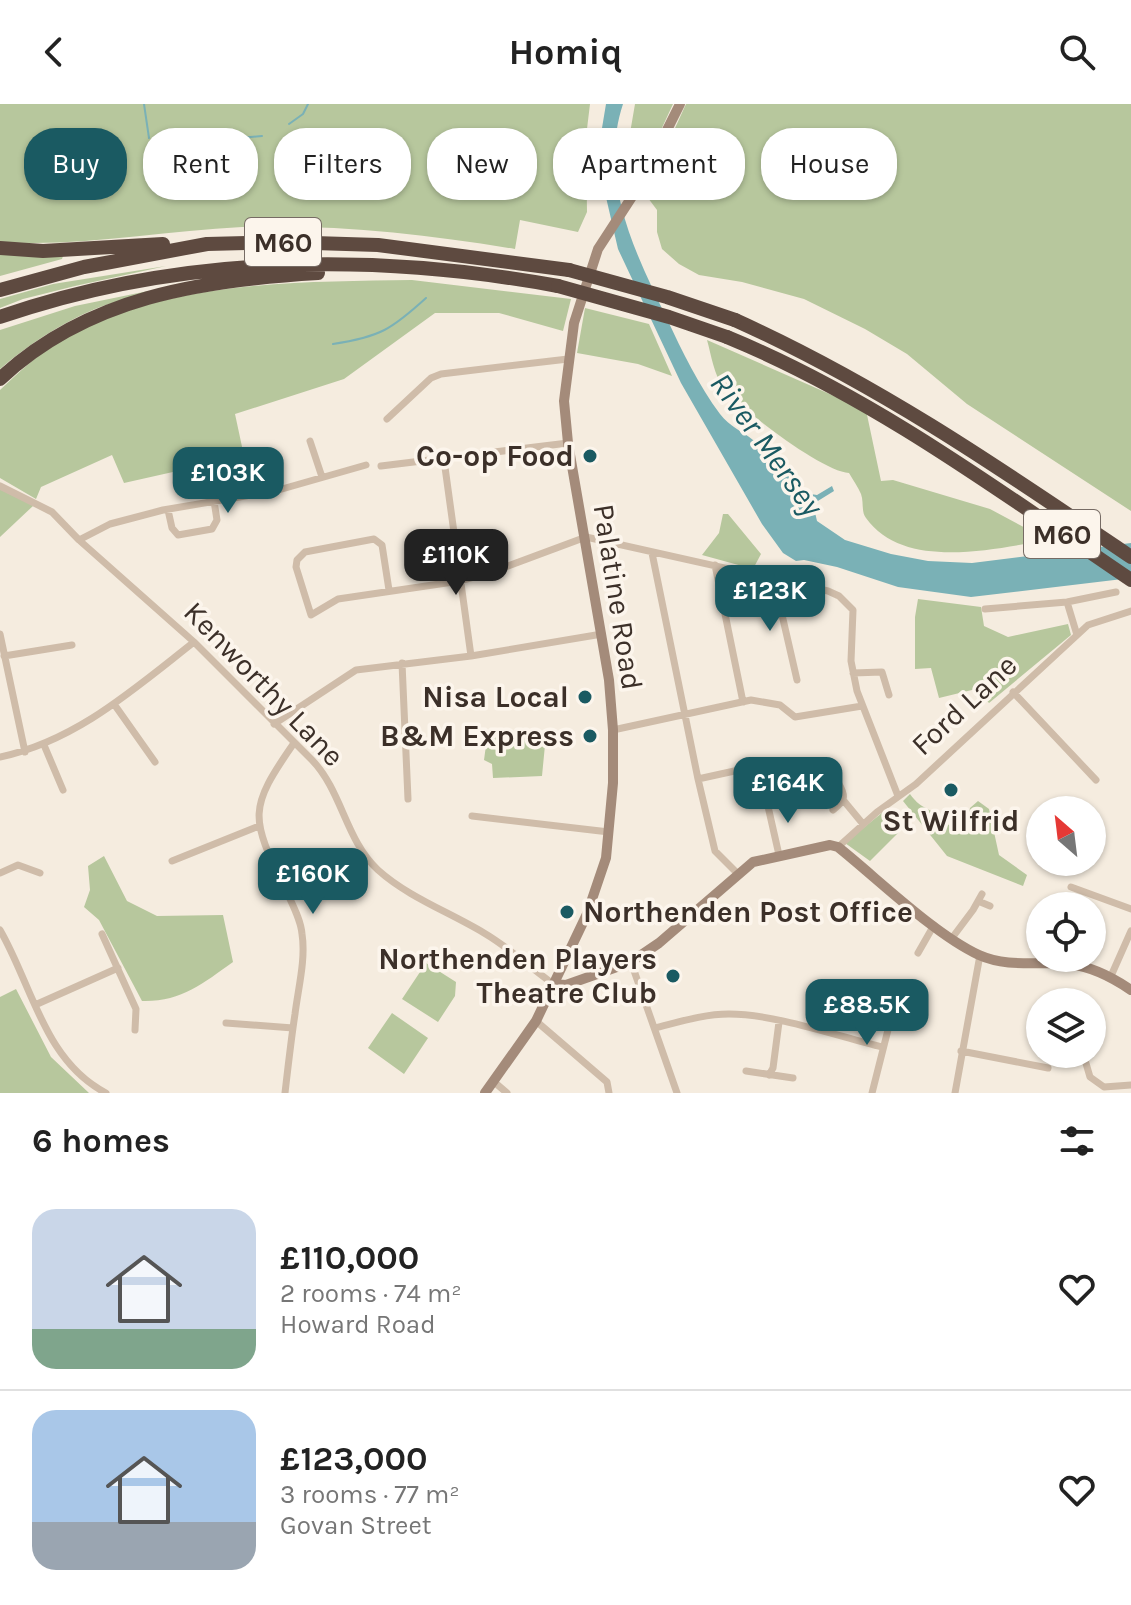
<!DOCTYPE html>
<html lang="en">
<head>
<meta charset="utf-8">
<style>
	body { margin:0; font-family:Karla,sans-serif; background:#f6f6f6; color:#222; height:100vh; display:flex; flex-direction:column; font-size:30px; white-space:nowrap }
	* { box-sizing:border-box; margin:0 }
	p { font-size:26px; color:#767676 }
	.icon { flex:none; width:44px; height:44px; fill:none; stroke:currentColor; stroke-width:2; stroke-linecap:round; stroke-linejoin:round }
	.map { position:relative; height:989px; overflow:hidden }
	.drawer { display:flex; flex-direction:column; background:#fff; flex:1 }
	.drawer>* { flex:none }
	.top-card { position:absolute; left:24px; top:24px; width:1084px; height:72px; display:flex; gap:16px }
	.needle { width:52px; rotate:332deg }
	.buttons { position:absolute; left:1026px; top:692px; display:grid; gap:16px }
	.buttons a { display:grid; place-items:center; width:80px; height:80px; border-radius:50%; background:#fff; box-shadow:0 2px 6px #0004; font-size:40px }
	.price { position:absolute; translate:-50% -68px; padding:0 18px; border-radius:16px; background:#1a5a62; color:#fff; font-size:26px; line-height:52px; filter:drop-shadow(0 2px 4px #0008) }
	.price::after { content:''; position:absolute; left:50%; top:48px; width:24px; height:18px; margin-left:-12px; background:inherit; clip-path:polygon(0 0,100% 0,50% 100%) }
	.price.on { background:#222; color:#fff }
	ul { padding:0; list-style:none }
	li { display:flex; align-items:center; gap:24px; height:200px; padding:0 32px }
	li+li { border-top:2px solid #e0e0e0 }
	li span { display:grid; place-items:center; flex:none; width:224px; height:160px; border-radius:24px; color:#555 }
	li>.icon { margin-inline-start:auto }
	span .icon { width:96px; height:96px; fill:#fffc; stroke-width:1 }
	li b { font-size:34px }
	h2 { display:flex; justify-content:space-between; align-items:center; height:96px; padding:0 32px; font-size:34px }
	.tag { padding:0 28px; border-radius:32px; background:#fff; box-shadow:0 2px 6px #0004; font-size:28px; line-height:72px }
	.tag.on { background:#1a5a62; color:#fff }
	header { display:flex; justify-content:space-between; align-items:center; height:104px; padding:0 32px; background:#fff; font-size:36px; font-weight:700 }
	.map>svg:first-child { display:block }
</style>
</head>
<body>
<header><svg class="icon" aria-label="back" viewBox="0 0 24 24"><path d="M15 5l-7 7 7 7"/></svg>Homiq<svg class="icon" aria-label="search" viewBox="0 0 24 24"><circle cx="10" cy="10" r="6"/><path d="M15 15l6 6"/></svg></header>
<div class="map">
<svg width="1131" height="989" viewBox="0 0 1131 989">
	<rect width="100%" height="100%" fill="#f5ecdf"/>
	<!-- green -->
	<path fill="#b7c79d" d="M0,0H590L586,33L587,108L578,128L520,116L515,145C425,130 334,120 242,123C161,127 82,143 0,138Z
		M635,0H673L654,41L631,81L629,35Z
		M686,0H1131V407L967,300L907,250L865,225L804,195L742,178L699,171L679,160L662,145L657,128V106L645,90Z
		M0,150L63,152L62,155L0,172Z
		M166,162L75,182L23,195L0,204V195L53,180Z
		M412,176L571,195L563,227L499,209H435L344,275L235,310L244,352L124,379L112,351L41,383L36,395L0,374V286C19,268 39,249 62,236C165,176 296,178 412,176Z
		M148,187C135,195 111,198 95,205C60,220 29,240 0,265V226L75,202Z
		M585,204L649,220L672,272L638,260L577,249Z
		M707,236L866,306L881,377L893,376L990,405L1048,436C993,445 904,467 866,414C861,408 864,398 861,390C858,383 853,376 849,369C823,368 740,305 724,284C714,272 711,250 707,236Z
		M0,383L34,401L0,433Z
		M723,410H728L761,450L753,465L702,451L719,429Z
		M918,495L981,503L984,522L1008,533L1068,520L1071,531L989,599L976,585L939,594L931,564L915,565V513Z
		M528,630L529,642L545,641L542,672L493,674L492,660L484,656L487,634Z
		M910,690C920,704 925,702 938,711C951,720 948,728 967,723L970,704L978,697L989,705L999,751L1027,771L1023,782L947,752L903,697Z
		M883,708L901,726L870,757L845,739Z
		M104,752L127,797L157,812L223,811L233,858C202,880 181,898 142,897L99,816L84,803L90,786L88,762Z
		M426,859L456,878L455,892L438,918L402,895Z
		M16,885L51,953L89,989H0V893Z
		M392,909L428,934L404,970L368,944Z"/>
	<!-- water -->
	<path fill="#7ab1b6" d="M606,0H623C598,76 635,148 667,215C682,247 699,282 720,310C730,323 742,327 753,336C772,352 787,371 804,389L817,391L832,382L834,387L813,400L817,417L845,436L891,450L928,457L972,459L1131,439V474L971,493L898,483L837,463L804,456L796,457L783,449L762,420L681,279L618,145L602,76L601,30Z"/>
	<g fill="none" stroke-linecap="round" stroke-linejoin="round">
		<!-- stream -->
		<path stroke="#7ab1b6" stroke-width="2" d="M144,0L149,34
			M289,20L303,10L308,0
			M239,34L262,32
			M333,240C380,233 392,225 426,194"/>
		<!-- minor -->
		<path stroke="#cfbca9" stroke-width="7" d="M387,315L431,274L441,270L568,255
			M310,337L322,373
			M444,356L471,552
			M381,362L568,339
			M0,382L52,408L79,436L194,538L312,656C342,687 346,737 378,766C408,793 449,808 484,829C508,843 530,863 553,880
			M168,406L172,424L178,431L212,425L217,416L214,397
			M79,436L110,420L163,406L275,387L366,361
			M652,449L698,675L715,747L738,770
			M715,461L743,598
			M774,476L797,576
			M389,486L382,441L374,435L305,448L297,456L296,463L311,511L338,495L460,477L489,469L586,433L828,487L839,492L853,506L851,557L857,587L898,692
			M1067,498L1077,531
			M985,505L1067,498L1116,488
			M0,530L25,648
			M4,552L72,541
			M402,559L408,695
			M853,569L882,568L889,591
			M1013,588L1096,676
			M114,600L155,658
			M274,620L356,566L471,552L602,530
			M613,626L751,596L780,601L795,613L862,602
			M44,641L63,686
			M0,653C76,637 134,585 194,538
			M698,675L748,664
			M844,697L863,720
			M767,698L779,751
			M833,706C844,697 847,694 839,680
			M472,712L609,728
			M838,743L877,708L916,680L1088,521L1131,507
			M172,757L259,722
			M0,769L18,761L40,769
			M1071,783L1131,805
			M978,797L990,802
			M0,826C32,881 44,957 106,989
			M102,830L136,905L135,926
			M952,834L973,806L982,790
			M918,849L934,821
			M631,858L677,989
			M1111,872L1131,827
			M35,901L118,864
			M536,917L607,978L609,989
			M226,919L293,924
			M655,924C679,918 704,910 729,910C775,910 837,932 882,943
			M961,947L1048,964
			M1085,956L1090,973L1104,983L1131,981
			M746,967L793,974
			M769,971L773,964L779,918
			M493,977L507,989
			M285,989C288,963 291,936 295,910C298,885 306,855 302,830C301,815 291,798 285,784C250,713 248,705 294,639
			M872,989L894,902
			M955,989L980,851"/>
		<!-- secondary -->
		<path stroke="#a48b7a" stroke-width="10" d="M553,880L566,881L631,858L659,839L753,758L830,741L838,743C878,775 934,830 979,851C1008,864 1039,857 1070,860C1093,863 1112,873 1131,886
			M485,989L536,917L587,810L606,754L613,679V626L609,576L568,339L564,297L574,219L598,145L639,82L680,0"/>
		<!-- motorway -->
		<path stroke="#5e4a40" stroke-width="14" d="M0,144L43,147L163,140
			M0,186L84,163L207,140L282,138L378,141L569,166
			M0,213C179,151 372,148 558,182
			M735,216C879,281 1001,365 1131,453
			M727,233C873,293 1001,388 1131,476
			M0,275C87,193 202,176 318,169"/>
		<!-- motorway-bridge -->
		<path stroke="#5e4a40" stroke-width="14" d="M569,166L667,193L735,216
			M558,182L669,213L727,233"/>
	</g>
	<!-- markers -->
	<g fill="#1a5a62" stroke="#fcf5ec" stroke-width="3">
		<circle cx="590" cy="352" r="8"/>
		<circle cx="585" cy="593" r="8"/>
		<circle cx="590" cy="632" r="8"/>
		<circle cx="951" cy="686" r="8"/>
		<circle cx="567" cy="808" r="8"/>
		<circle cx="673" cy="872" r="8"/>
	</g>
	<g text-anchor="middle" stroke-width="7" stroke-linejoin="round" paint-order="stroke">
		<!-- shield labels -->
		<g fill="#fcf5ec" stroke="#766b64" stroke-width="2">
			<rect x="245" y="114" width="76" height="48" rx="6"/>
			<rect x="1024" y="406" width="76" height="48" rx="6"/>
		</g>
		<g font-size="28" font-weight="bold" fill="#3c3029">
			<text x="283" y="148">M60</text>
			<text x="1062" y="440">M60</text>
		</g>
		<!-- poi labels -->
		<g font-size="30" font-weight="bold" fill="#3c3029" stroke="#fcf5ec" text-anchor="end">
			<text x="574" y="362">Co-op Food</text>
			<text x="569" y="603">Nisa Local</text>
			<text x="574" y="642">B&amp;M Express</text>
			<text x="951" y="727" text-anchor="middle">St Wilfrid</text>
			<text x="583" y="818" text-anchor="start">Northenden Post Office</text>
			<text x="657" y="865">Northenden Players<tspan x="657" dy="34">Theatre Club</tspan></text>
		</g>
		<!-- street labels -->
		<g font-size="30" fill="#3c3029" stroke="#fcf5ec">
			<text transform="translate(618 493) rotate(81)" y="10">Palatine Road</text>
			<text transform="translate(264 580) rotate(46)" y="10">Kenworthy Lane</text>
			<text transform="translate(964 601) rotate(-43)" y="10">Ford Lane</text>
		</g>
		<!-- water labels -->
		<g font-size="32" font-style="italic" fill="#1a5a62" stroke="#fcf5ec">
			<text transform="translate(767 340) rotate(54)" y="11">River Mersey</text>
		</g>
	</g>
</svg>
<div class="buttons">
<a><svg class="needle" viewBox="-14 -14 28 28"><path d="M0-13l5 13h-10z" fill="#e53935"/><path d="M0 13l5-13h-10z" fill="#767676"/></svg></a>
<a><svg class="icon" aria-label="locate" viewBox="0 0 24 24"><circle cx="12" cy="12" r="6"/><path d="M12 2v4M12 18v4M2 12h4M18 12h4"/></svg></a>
<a><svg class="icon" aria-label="layers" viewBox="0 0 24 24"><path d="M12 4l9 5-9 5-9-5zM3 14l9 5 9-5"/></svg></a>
</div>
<b class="price" style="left:228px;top:411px">£103K</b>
<b class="price on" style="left:456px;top:493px">£110K</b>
<b class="price" style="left:770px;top:529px">£123K</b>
<b class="price" style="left:788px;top:721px">£164K</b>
<b class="price" style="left:313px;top:812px">£160K</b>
<b class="price" style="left:867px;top:943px">£88.5K</b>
<div class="top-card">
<a class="tag on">Buy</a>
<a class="tag">Rent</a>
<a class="tag">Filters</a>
<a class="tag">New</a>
<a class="tag">Apartment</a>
<a class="tag">House</a>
</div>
</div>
<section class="drawer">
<h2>6 homes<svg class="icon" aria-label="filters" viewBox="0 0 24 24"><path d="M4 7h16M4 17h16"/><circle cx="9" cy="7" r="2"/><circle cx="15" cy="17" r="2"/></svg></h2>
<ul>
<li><span style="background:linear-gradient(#c9d6e8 75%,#7fa58c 0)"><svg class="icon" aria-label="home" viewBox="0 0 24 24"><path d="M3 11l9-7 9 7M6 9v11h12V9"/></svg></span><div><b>£110,000</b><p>2 rooms · 74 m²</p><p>Howard Road</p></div><svg class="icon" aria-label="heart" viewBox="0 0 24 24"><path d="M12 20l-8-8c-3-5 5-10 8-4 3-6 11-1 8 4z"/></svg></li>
<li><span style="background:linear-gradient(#a9c7e8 70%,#9aa5b1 0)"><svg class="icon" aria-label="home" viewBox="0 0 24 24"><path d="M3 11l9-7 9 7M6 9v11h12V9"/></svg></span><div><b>£123,000</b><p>3 rooms · 77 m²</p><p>Govan Street</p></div><svg class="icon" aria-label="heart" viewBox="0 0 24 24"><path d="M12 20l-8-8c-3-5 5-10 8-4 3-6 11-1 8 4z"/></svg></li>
</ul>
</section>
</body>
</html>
